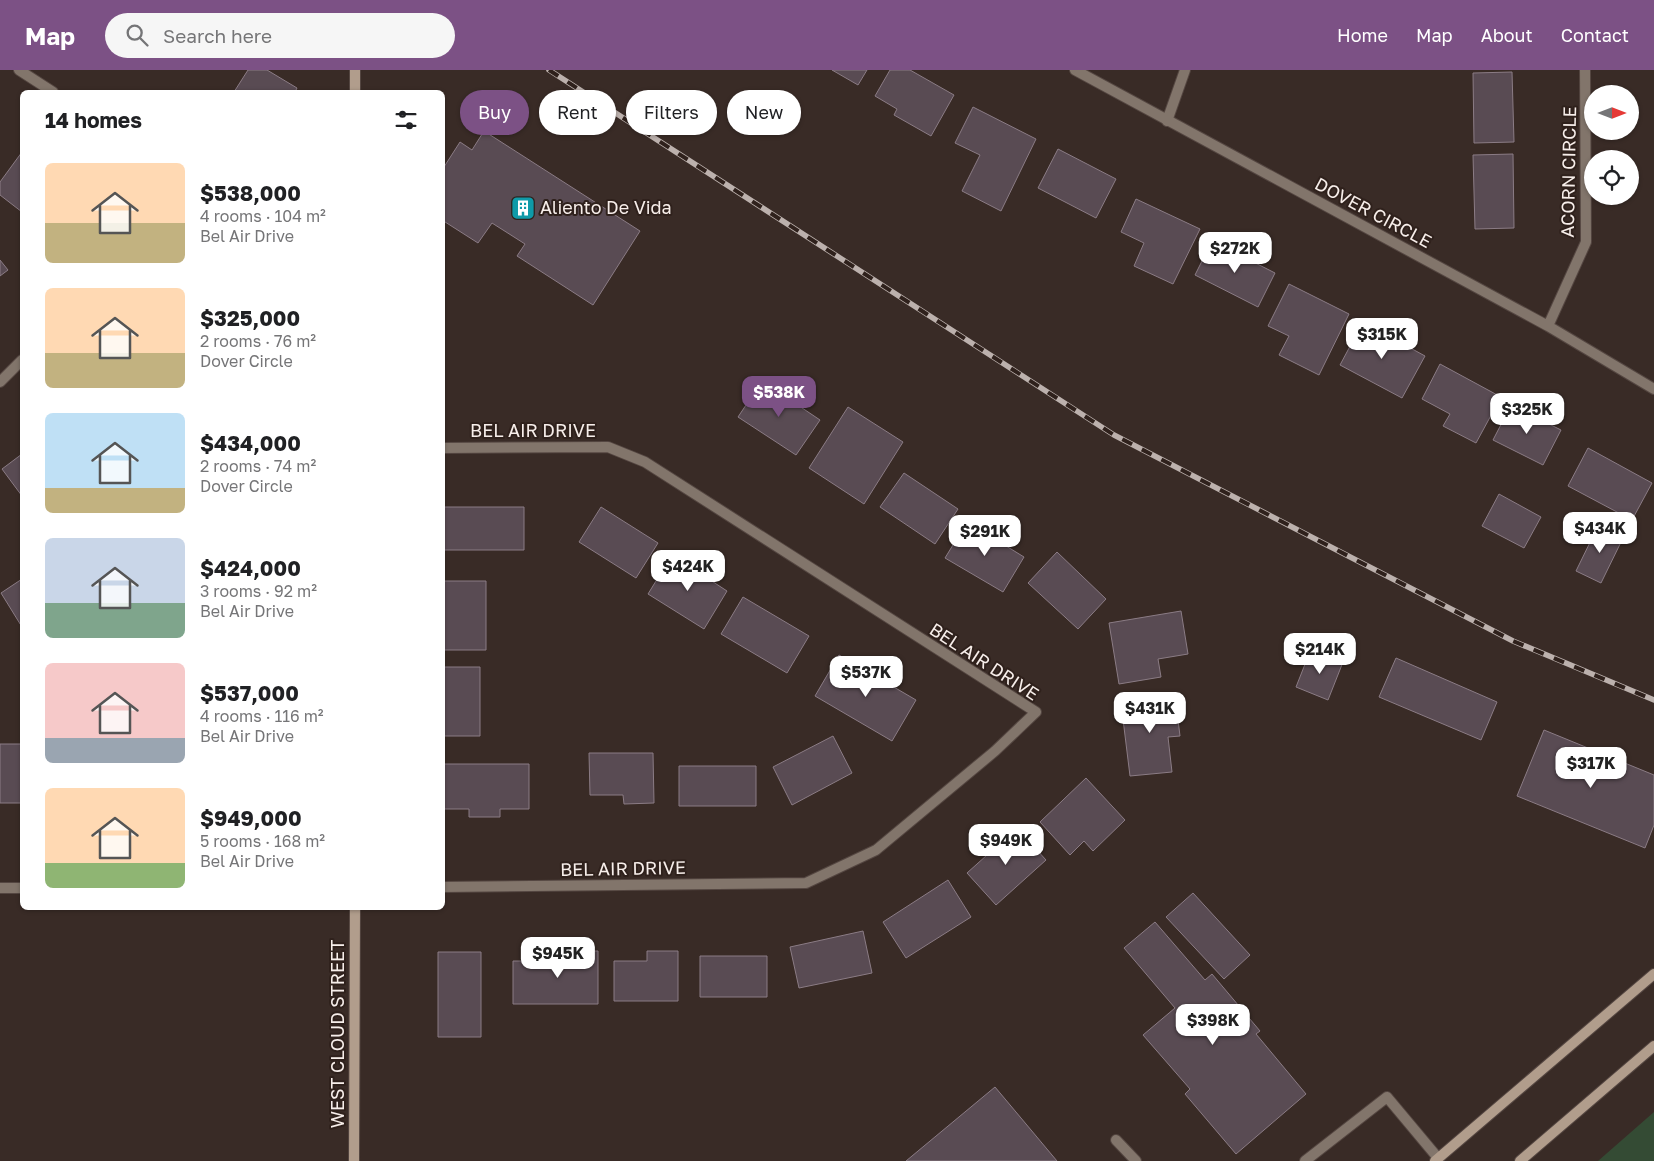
<!DOCTYPE html>
<html lang="en">
<head>
<meta charset="utf-8">
<style>
	body { margin:0; font-family:"Golos Text",sans-serif; background:#f6f6f6; color:#202124; height:100vh; display:flex; flex-direction:column; font-size:19px; white-space:nowrap }
	* { box-sizing:border-box; margin:0 }
	p { font-size:16px; color:#757577 }
	.icon { flex:none; width:28px; height:28px; fill:none; stroke:currentColor; stroke-width:2; stroke-linecap:round; stroke-linejoin:round }
	.map { position:relative; flex:1; overflow:hidden }
	.panel { position:absolute; left:20px; top:20px; width:425px; height:820px; display:flex; flex-direction:column; background:#fff; border-radius:8px; box-shadow:0 1px 4px #0004 }
	.panel>* { flex:none }
	.top-card { position:absolute; left:460px; top:20px; width:475px; height:45px; display:flex; gap:10px }
	.needle { width:32px; rotate:90deg }
	.buttons { position:absolute; left:1584px; top:15px; display:grid; gap:10px }
	.buttons a { display:grid; place-items:center; width:55px; height:55px; border-radius:50%; background:#fff; box-shadow:0 1px 4px #0004; font-size:25px }
	.price { position:absolute; translate:-50% -42px; padding:0 11px; border-radius:10px; background:#fff; color:#222; font-size:16px; line-height:32px; filter:drop-shadow(0 1px 2px #0008) }
	.price::after { content:''; position:absolute; left:50%; top:30px; width:15px; height:11px; margin-left:-8px; background:inherit; clip-path:polygon(0 0,100% 0,50% 100%) }
	.price.active { background:#7c5185; color:#fff }
	ul { padding:0; list-style:none }
	li { display:flex; align-items:center; gap:15px; height:125px; padding:0 25px }
	li span { display:grid; place-items:center; flex:none; width:140px; height:100px; border-radius:8px; color:#555 }
	li>.icon { margin-inline-start:auto }
	span .icon { width:60px; height:60px; fill:#fffc; stroke-width:1 }
	li b { font-size:21px }
	h2 { display:flex; justify-content:space-between; align-items:center; height:60px; padding:0 25px; font-size:21px }
	.pill { padding:0 18px; border-radius:22px; background:#fff; box-shadow:0 1px 4px #0004; font-size:18px; line-height:45px }
	.pill.active { background:#7c5185; color:#fff }
	header { display:flex; align-items:center; gap:30px; box-sizing:border-box; height:70px; padding:0 25px; background:#7c5185; color:#fff }
	header strong { font-size:24px }
	nav { display:flex; gap:28px; margin-inline-start:auto; font-size:18px }
	.search { width:350px; height:45px; background:#f6f6f6; display:flex; align-items:center; gap:12px; box-sizing:border-box; padding:0 18px; border-radius:28px; color:#757577; font-size:19px }
	.map>svg:first-child { display:block }
</style>
</head>
<body>
<header>
<strong>Map</strong>
<div class="search"><svg class="icon" aria-label="search" viewBox="0 0 24 24"><circle cx="10" cy="10" r="6"/><path d="M15 15l6 6"/></svg>Search here</div>
<nav><a>Home</a><a>Map</a><a>About</a><a>Contact</a></nav>
</header>
<div class="map">
<svg width="1654" height="1091" viewBox="0 0 1654 1091">
	<rect width="100%" height="100%" fill="#392b26"/>
	<!-- green -->
	<path fill="#344b34" d="M1654,1042V1091H1598Z"/>
	<!-- building -->
	<path fill="#594b53" stroke="#8b7c85" d="M248,0H267L297,18L295,22H234Z
		M832,0H867L858,15Z
		M890,0H910L954,25L931,66L894,45L897,39L875,26Z
		M1512,2L1514,72L1474,73L1473,3Z
		M973,37L1036,69L1001,141L962,121L980,85L955,73Z
		M484,61L640,161L593,235L517,186L525,174L492,153L478,173L442,150L444,122L442,100L460,72L472,80Z
		M1058,79L1116,109L1096,148L1038,118Z
		M22,82V142L0,125V112Z
		M1513,84L1514,158L1475,159L1473,85Z
		M1136,129L1200,159L1173,214L1134,196L1144,173L1121,162Z
		M1212,171L1275,203L1258,237L1195,205Z
		M0,190L8,200L0,206Z
		M1289,214L1349,244L1319,305L1279,285L1289,266L1268,256Z
		M1363,252L1425,286L1402,328L1340,295Z
		M1440,294L1501,327L1476,373L1443,356L1450,344L1422,329Z
		M762,311L820,350L796,385L738,347Z
		M1511,335L1561,360L1543,395L1493,370Z
		M848,337L903,372L864,434L809,398Z
		M1588,378L1652,413L1632,450L1568,416Z
		M22,384V426L2,399Z
		M904,403L958,439L935,474L880,437Z
		M1499,424L1541,447L1524,478L1482,456Z
		M442,437H524V480H442Z
		M601,437L658,473L636,508L579,472Z
		M967,452L1024,487L1003,522L945,488Z
		M1598,456L1623,468L1601,513L1576,501Z
		M1057,482L1106,529L1078,559L1028,513Z
		M672,485L727,521L704,559L648,524Z
		M22,509V557L1,523Z
		M443,511H486V580H443Z
		M743,527L809,566L787,603L721,564Z
		M1181,541L1188,584L1158,589L1161,607L1119,614L1109,553Z
		M1311,579L1343,592L1328,630L1296,617Z
		M839,585L916,630L892,671L815,626Z
		M1396,588L1497,632L1481,670L1379,627Z
		M442,597H480V666H442Z
		M1175,626L1180,666L1168,667L1172,702L1130,706L1121,633Z
		M1544,660L1654,705V755L1645,778L1517,726Z
		M833,666L852,703L792,735L773,697Z
		M0,674H22V733H0Z
		M589,683H653L654,733L624,734L623,725H590Z
		M442,694H529V739H500V747H469V739H442Z
		M679,696H756V736H679Z
		M1086,708L1125,750L1093,781L1084,771L1070,785L1040,752Z
		M1017,758L1046,790L996,835L967,803Z
		M948,810L971,847L906,888L883,852Z
		M1193,823L1250,885L1224,909L1166,847Z
		M1155,852L1205,910L1212,904L1260,961L1256,964L1306,1024L1236,1084L1185,1024L1190,1019L1143,965L1175,938L1124,878Z
		M863,861L872,903L799,918L790,877Z
		M550,881H598V934H513V891H550Z
		M647,881H678V931H614V891H647Z
		M438,882H481V967H438Z
		M700,886H767V927H700Z
		M995,1017L1057,1091H906Z"/>
	<g fill="none" stroke-linecap="round" stroke-linejoin="round">
		<!-- service casing -->
		<g stroke="#544641" stroke-width="12">
			<path id="service" d="M1116,1070L1136,1091
				M1305,1091L1387,1027L1438,1088"/>
		</g>
		<!-- minor casing -->
		<g stroke="#544641" stroke-width="12">
			<path id="minor" d="M19,0L53,22
				M1075,0L1548,256L1654,319
				M1167,51L1185,0
				M1548,256L1586,172L1585,0
				M0,312L22,290
				M442,378L608,377L645,392L1036,642L995,681L876,780L806,813L442,817"/>
		</g>
		<!-- tertiary casing -->
		<g stroke="#544641" stroke-width="12">
			<path id="tertiary" d="M0,818H22"/>
		</g>
		<!-- secondary casing -->
		<g stroke="#544641" stroke-width="12">
			<path id="secondary" d="M355,22V0
				M354,1091L355,838
				M1435,1091L1654,904
				M1520,1091L1654,976"/>
		</g>
		<!-- service -->
		<use href="#service" stroke="#82756b" stroke-width="10"/>
		<!-- minor -->
		<use href="#minor" stroke="#82756b" stroke-width="10"/>
		<!-- tertiary -->
		<use href="#tertiary" stroke="#82756b" stroke-width="10"/>
		<!-- secondary -->
		<use href="#secondary" stroke="#b19d8c" stroke-width="10"/>
		<!-- rail casing -->
		<g stroke="#bcb1ad" stroke-width="5.5">
			<path id="rail" d="M549,0L1114,365L1513,571L1654,630"/>
		</g>
		<!-- rail -->
		<use href="#rail" stroke="#2f211c" stroke-width="4" stroke-dasharray="11" stroke-linecap="butt"/>
	</g>
	<!-- icons -->
	<defs>
		<g id="building-square" transform="scale(1.25)"><rect x="-9" y="-9" width="18" height="18" rx="4" fill="#0f9aa8" stroke="#2f211c"/><path d="M-4-6H4V6H1V3H-1V6H-4ZM-2.5-4.3h1.7v1.8h-1.7ZM.8-4.3h1.7v1.8H.8ZM-2.5-1h1.7V.8h-1.7ZM.8-1h1.7V.8H.8Z" fill="#fff"/></g>
	</defs>
	<g fill-rule="evenodd">
		<use href="#building-square" x="523" y="138"/>
	</g>
	<g text-anchor="middle" stroke-width="4" stroke-linejoin="round" paint-order="stroke">
		<!-- street labels -->
		<g font-size="18" fill="#f7eeea" stroke="#2f211c">
			<text transform="translate(1569 102) rotate(-89)" y="6">ACORN CIRCLE</text>
			<text transform="translate(1373 143) rotate(28)" y="6">DOVER CIRCLE</text>
			<text x="533" y="367">BEL AIR DRIVE</text>
			<text transform="translate(984 592) rotate(33)" y="6">BEL AIR DRIVE</text>
			<text transform="translate(623 799) rotate(-1)" y="6">BEL AIR DRIVE</text>
			<text transform="translate(338 964) rotate(-90)" y="6">WEST CLOUD STREET</text>
		</g>
		<!-- poi labels -->
		<g font-size="18" fill="#f7eeea" stroke="#2f211c" text-anchor="start">
			<text x="540" y="144">Aliento De Vida</text>
		</g>
	</g>
</svg>
<div class="buttons">
<a><svg class="needle" viewBox="-14 -14 28 28"><path d="M0-13l5 13h-10z" fill="#e53935"/><path d="M0 13l5-13h-10z" fill="#757577"/></svg></a>
<a><svg class="icon" aria-label="locate" viewBox="0 0 24 24"><circle cx="12" cy="12" r="6"/><path d="M12 2v4M12 18v4M2 12h4M18 12h4"/></svg></a>
</div>
<b class="price" style="left:1235px;top:204px">$272K</b>
<b class="price" style="left:1382px;top:290px">$315K</b>
<b class="price active" style="left:779px;top:348px">$538K</b>
<b class="price" style="left:1527px;top:365px">$325K</b>
<b class="price" style="left:1600px;top:484px">$434K</b>
<b class="price" style="left:985px;top:487px">$291K</b>
<b class="price" style="left:688px;top:522px">$424K</b>
<b class="price" style="left:1320px;top:605px">$214K</b>
<b class="price" style="left:866px;top:628px">$537K</b>
<b class="price" style="left:1150px;top:664px">$431K</b>
<b class="price" style="left:1591px;top:719px">$317K</b>
<b class="price" style="left:1006px;top:796px">$949K</b>
<b class="price" style="left:558px;top:909px">$945K</b>
<b class="price" style="left:1213px;top:976px">$398K</b>
<div class="top-card">
<a class="pill active">Buy</a>
<a class="pill">Rent</a>
<a class="pill">Filters</a>
<a class="pill">New</a>
</div>
<section class="panel">
<h2>14 homes<svg class="icon" aria-label="filters" viewBox="0 0 24 24"><path d="M4 7h16M4 17h16"/><circle cx="9" cy="7" r="2"/><circle cx="15" cy="17" r="2"/></svg></h2>
<ul>
<li><span style="background:linear-gradient(#ffd9b3 60%,#c2b280 0)"><svg class="icon" aria-label="home" viewBox="0 0 24 24"><path d="M3 11l9-7 9 7M6 9v11h12V9"/></svg></span><div><b>$538,000</b><p>4 rooms · 104 m²</p><p>Bel Air Drive</p></div></li>
<li><span style="background:linear-gradient(#ffd9b3 65%,#c2b280 0)"><svg class="icon" aria-label="home" viewBox="0 0 24 24"><path d="M3 11l9-7 9 7M6 9v11h12V9"/></svg></span><div><b>$325,000</b><p>2 rooms · 76 m²</p><p>Dover Circle</p></div></li>
<li><span style="background:linear-gradient(#bfe0f5 75%,#c2b280 0)"><svg class="icon" aria-label="home" viewBox="0 0 24 24"><path d="M3 11l9-7 9 7M6 9v11h12V9"/></svg></span><div><b>$434,000</b><p>2 rooms · 74 m²</p><p>Dover Circle</p></div></li>
<li><span style="background:linear-gradient(#c9d6e8 65%,#7fa58c 0)"><svg class="icon" aria-label="home" viewBox="0 0 24 24"><path d="M3 11l9-7 9 7M6 9v11h12V9"/></svg></span><div><b>$424,000</b><p>3 rooms · 92 m²</p><p>Bel Air Drive</p></div></li>
<li><span style="background:linear-gradient(#f6c9c9 75%,#9aa5b1 0)"><svg class="icon" aria-label="home" viewBox="0 0 24 24"><path d="M3 11l9-7 9 7M6 9v11h12V9"/></svg></span><div><b>$537,000</b><p>4 rooms · 116 m²</p><p>Bel Air Drive</p></div></li>
<li><span style="background:linear-gradient(#ffd9b3 75%,#8fb573 0)"><svg class="icon" aria-label="home" viewBox="0 0 24 24"><path d="M3 11l9-7 9 7M6 9v11h12V9"/></svg></span><div><b>$949,000</b><p>5 rooms · 168 m²</p><p>Bel Air Drive</p></div></li>
</ul>
</section>
</div>
</body>
</html>
